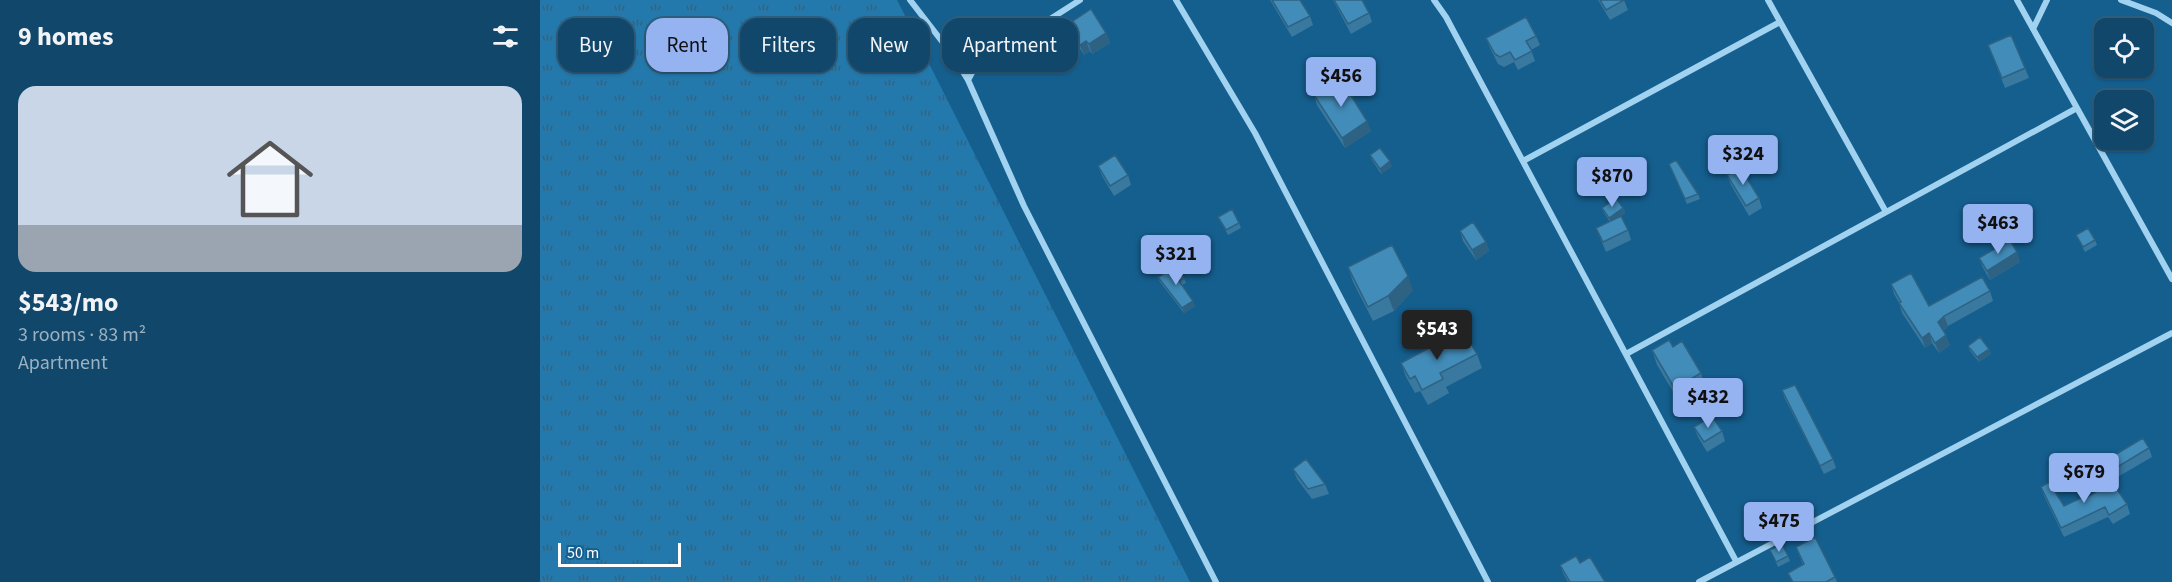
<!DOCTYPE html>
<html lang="en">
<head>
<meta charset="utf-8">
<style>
	body { margin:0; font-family:"Source Sans 3",sans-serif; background:#1e5173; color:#f1f3f6; height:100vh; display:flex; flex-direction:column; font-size:22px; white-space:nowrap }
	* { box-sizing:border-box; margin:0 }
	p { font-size:20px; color:#9cb2c1 }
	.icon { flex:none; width:33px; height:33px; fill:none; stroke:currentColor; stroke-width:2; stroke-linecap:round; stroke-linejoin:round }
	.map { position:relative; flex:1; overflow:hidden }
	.drawer { display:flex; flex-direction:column; background:#10476b; width:540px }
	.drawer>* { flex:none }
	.guide { position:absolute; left:18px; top:18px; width:570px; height:54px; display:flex; gap:12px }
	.buttons { position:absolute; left:1554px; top:18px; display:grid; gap:12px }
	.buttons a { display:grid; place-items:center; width:60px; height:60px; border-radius:12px; background:#10476b; box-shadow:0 2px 4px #0004,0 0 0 2px #305f7e; font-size:30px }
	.scale { position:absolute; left:18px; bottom:15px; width:123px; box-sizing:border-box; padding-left:6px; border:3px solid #fff; border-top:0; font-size:16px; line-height:21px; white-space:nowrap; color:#fff; -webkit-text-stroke:4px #155f8f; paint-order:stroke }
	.price { position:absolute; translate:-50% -51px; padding:0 14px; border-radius:6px; background:#95b2f1; color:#111; font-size:20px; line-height:39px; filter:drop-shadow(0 2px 3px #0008) }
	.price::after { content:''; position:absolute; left:50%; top:36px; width:18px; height:14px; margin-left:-9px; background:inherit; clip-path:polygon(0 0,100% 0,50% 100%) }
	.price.on { background:#222; color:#fff }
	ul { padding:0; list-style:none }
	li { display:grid; align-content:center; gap:12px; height:318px; padding:0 18px }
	li span { display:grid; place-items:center; height:186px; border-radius:18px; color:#555 }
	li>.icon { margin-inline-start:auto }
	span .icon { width:108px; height:108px; fill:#fffc; stroke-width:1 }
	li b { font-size:26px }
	h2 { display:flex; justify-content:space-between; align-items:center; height:72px; padding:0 18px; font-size:26px }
	.pill { padding:0 21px; border-radius:18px; background:#10476b; box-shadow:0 2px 4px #0004,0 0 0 2px #305f7e; font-size:21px; line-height:54px }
	.pill.on { background:#95b2f1; color:#111 }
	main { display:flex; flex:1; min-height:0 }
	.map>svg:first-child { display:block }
</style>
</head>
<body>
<main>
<section class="drawer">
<h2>9 homes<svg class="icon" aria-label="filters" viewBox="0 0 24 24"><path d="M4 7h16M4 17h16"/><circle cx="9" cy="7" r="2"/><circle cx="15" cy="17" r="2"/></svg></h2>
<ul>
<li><span style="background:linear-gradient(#c9d6e8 75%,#9aa5b1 0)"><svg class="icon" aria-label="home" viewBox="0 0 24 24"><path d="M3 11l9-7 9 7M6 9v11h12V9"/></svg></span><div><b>$543/mo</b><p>3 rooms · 83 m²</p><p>Apartment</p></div></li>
</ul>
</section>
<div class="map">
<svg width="1632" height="582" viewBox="0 0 1632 582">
	<defs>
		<pattern id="grass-tufts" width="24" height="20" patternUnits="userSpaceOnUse" patternTransform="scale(1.5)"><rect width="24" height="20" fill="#2479ac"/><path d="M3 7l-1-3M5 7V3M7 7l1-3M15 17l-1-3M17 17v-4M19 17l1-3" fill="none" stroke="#38627c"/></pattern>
	</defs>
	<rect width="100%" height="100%" fill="#155f8f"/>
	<!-- grass -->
	<path fill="url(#grass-tufts)" d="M0,0H357L650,582H0Z"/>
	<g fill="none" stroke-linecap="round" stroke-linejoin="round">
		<!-- street -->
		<path stroke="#a1d2f0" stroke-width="6" d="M370,0L411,53L428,80L484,206L676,582
			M636,0L715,133L948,582
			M894,0L906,17L1196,561
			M1228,0L1346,212
			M1477,0L1632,279
			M1581,0L1616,13L1632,23
			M1493,29L1507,0
			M411,53L448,44L504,23L540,0
			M428,80L448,44
			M983,161L1240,22
			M1086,354L1537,108
			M1159,582L1632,333"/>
	</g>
	<!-- wall -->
	<path fill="#39789f" d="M730,0H760L770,16L773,25L752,37Z
		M793,0H822L829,13L832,22L811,34Z
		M1058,0H1084L1088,10L1070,20Z
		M527,25L566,33L570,43L552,54L550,51L544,55L531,35Z
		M996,36L1000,45L991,50L995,61L978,70L974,62L964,67L958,64L950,48L946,38Z
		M1448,45L1485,68L1489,78L1465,88Z
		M811,90L814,100L831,131L805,148L777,105L774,95Z
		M830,155L852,166L841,174L832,160Z
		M1208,155L1226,159L1228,164L1217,171L1210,160Z
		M1129,164L1158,194L1160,199L1147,204Z
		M558,166L588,175L591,185L574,196L562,176Z
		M1187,175L1219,198L1222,208L1209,216L1191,185Z
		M1062,208H1083L1085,213L1081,216L1088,230L1091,240L1066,252L1056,228L1070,222L1064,213Z
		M678,217L699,223L701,228L688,235Z
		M920,231L946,242L949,251L936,260L923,241Z
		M1536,235L1555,240L1557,245L1545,252Z
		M1439,258L1480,262L1450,280L1443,268Z
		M808,267L873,290L854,311L833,321L813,282Z
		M618,277L644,278L646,283L642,285L655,306L644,313L620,282Z
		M1351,284L1389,306L1450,291L1453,301L1408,326L1403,331L1410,345L1399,353L1392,343L1385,348L1362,313L1359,303L1354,294Z
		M922,346L937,354L942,368L906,387L909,393L888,405L880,391L875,393L866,377L861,363Z
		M1428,346L1449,349L1451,354L1439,362L1430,351Z
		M1133,347L1161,373L1166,388L1158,393L1161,400L1144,410L1117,365L1112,350Z
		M1242,390L1293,459L1296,468L1284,474L1245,399Z
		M1154,427L1182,431L1185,441L1167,452L1158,437Z
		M1609,448L1612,457L1562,486L1556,476L1553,468Z
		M753,469L785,484L789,494L772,499L757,479Z
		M1501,487L1524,506L1546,498L1587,504L1590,514L1573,524L1568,517L1524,537L1504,496Z
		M1256,547L1295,577L1297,582H1252L1248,573L1263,565Z
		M1230,550L1248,556L1250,561L1238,567Z
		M1040,563L1065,582H1028L1024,575L1020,565Z"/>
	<!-- shaded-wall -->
	<path fill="#2e6282" d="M566,33L570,43L552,54L549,44Z
		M546,41L550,51L544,55L540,45Z
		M827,121L831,131L805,148L802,138Z
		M1226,159L1228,164L1217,171L1215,166Z
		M850,161L852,166L841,174L840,169Z
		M1083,208L1085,213L1071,223L1069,218Z
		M946,242L949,251L936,260L932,250Z
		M1477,252L1480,262L1450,280L1447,271Z
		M868,276L873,290L854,311L848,296Z
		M653,301L655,306L644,313L642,308Z
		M1404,316L1408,326L1401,332L1398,322Z
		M1389,333L1392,343L1385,348L1382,338Z
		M1406,335L1410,345L1399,353L1395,343Z
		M1449,349L1451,354L1439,362L1437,357Z"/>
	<!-- building -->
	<path fill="#428cb9" stroke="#2e6282" stroke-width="1.5" d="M732,0H760L770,16L748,27Z
		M794,0H822L829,13L808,24Z
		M1060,0H1084L1066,10Z
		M551,9L566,33L549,44L546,41L540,45L527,25Z
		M986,17L996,36L986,41L992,51L975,60L970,52L960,57L955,54L946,38Z
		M1471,35L1485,68L1462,78L1448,45Z
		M805,79L811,90L808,91L827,121L802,138L774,95Z
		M840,148L850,161L840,169L830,155Z
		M1219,148L1226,159L1215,166L1208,155Z
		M575,155L588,175L570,186L558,166Z
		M1136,160L1158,194L1145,199L1129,164Z
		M1200,167L1219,198L1206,206L1187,175Z
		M1076,198L1083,208L1069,218L1062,208Z
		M692,209L699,223L686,230L678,217Z
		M1081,216L1088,230L1063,242L1056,228Z
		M933,222L946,242L932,250L920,231Z
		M1548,228L1555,240L1543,247L1536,235Z
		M1470,240L1477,252L1447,271L1439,258Z
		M852,245L868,276L848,296L828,307L808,267Z
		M637,266L644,278L639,281L653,301L642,308L618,277Z
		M1371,273L1389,306L1442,277L1450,291L1404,316L1398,322L1406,335L1395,343L1389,333L1382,338L1359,303L1361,302L1351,284Z
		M915,334L922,346L930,342L937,354L900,373L903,379L882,390L875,376L870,379L861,363Z
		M1440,337L1449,349L1437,357L1428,346Z
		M1129,340L1133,347L1142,341L1161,373L1151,379L1156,386L1139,396L1112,350Z
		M1255,385L1293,459L1280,466L1242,390Z
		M1172,416L1182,431L1164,442L1154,427Z
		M1603,438L1609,448L1559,478L1553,468Z
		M766,459L785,484L768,489L753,469Z
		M1509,482L1524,506L1545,496L1546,498L1572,482L1587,504L1569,515L1565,507L1521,528L1501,487Z
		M1275,537L1295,577L1286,582H1253L1248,573L1264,564L1256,547Z
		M1242,544L1248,556L1236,562L1230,550Z
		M1036,556L1040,563L1050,557L1065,582H1030L1020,565Z"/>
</svg>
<div class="buttons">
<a><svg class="icon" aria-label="locate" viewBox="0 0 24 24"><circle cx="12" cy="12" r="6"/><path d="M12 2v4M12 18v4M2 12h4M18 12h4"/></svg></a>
<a><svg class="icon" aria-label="layers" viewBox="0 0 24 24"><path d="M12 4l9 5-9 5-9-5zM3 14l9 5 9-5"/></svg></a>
</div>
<div class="scale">50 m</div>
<b class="price" style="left:801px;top:108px">$456</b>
<b class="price" style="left:1203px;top:186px">$324</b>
<b class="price" style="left:1072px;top:208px">$870</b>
<b class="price" style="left:1458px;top:255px">$463</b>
<b class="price" style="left:636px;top:286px">$321</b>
<b class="price on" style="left:897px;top:361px">$543</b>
<b class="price" style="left:1168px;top:429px">$432</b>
<b class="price" style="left:1544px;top:504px">$679</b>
<b class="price" style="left:1239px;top:553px">$475</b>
<div class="guide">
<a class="pill">Buy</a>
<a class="pill on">Rent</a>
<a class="pill">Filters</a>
<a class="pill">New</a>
<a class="pill">Apartment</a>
</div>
</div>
</main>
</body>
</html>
